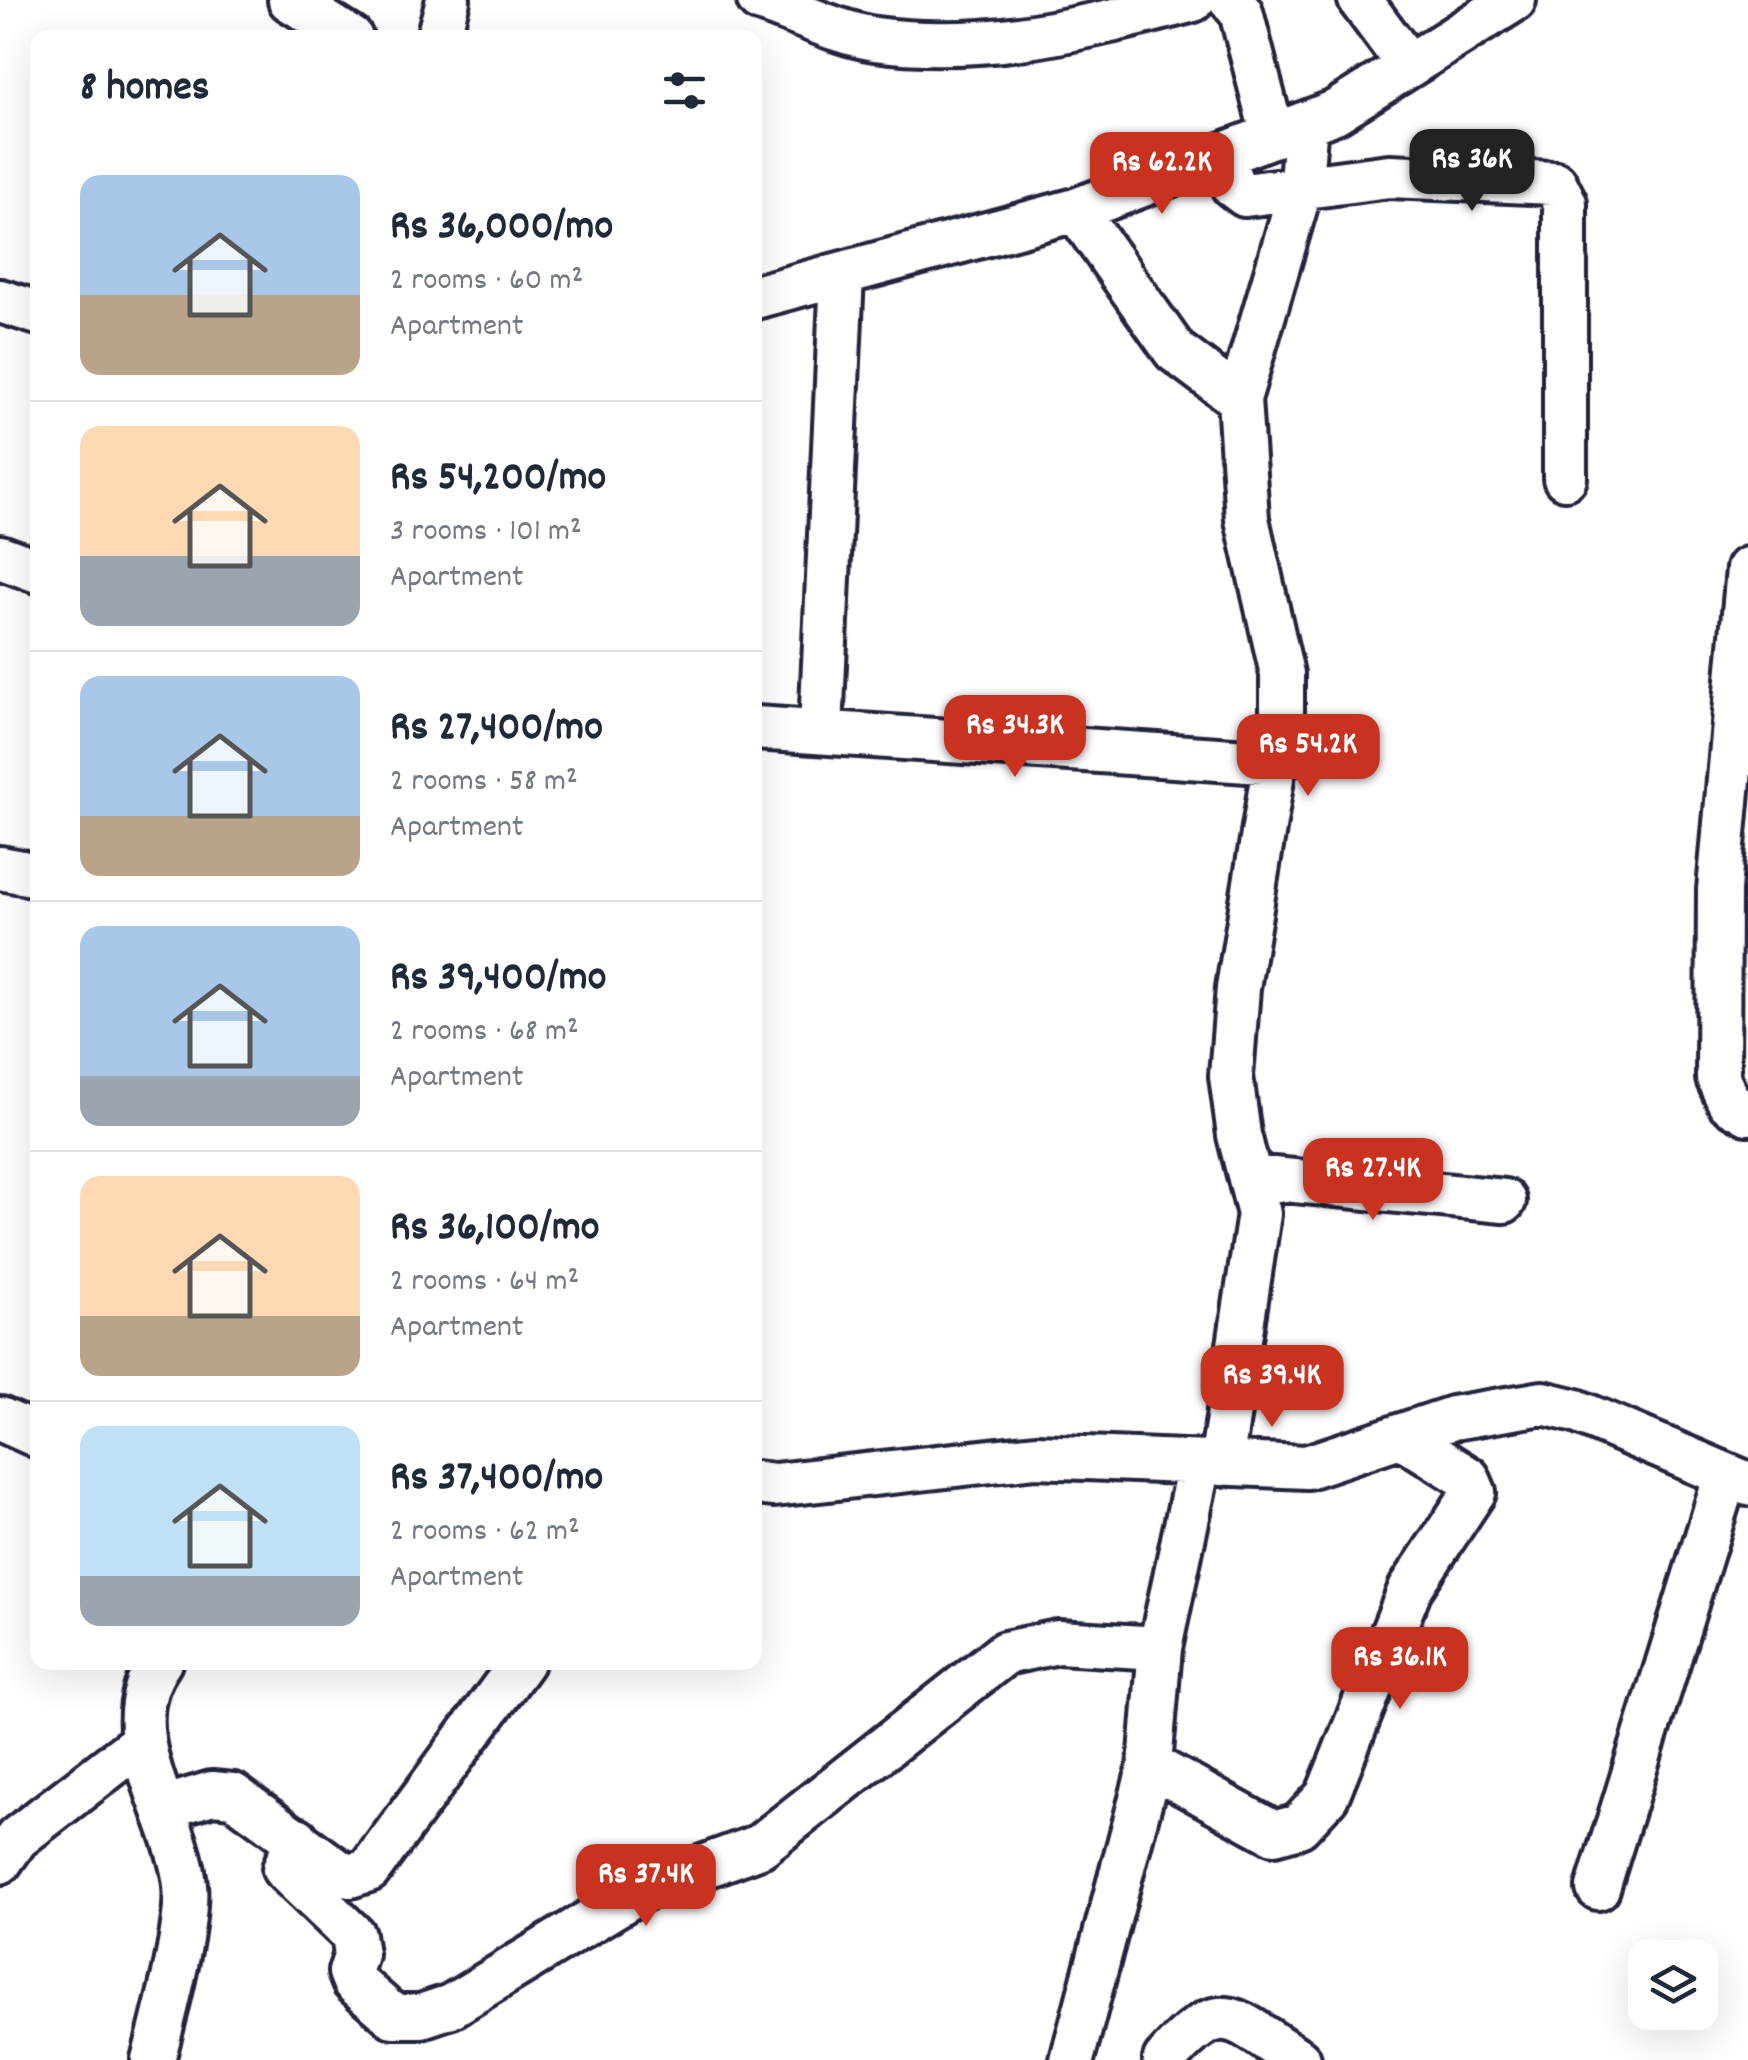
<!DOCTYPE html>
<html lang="en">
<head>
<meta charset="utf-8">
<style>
	body { margin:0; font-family:Dekko,sans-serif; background:#f6f6f7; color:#1f2937; height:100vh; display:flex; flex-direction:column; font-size:38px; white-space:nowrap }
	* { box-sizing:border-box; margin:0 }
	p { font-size:32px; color:#747a83 }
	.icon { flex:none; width:55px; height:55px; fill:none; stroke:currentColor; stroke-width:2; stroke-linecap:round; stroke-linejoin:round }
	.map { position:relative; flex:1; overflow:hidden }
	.drawer { position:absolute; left:30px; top:30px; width:732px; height:1640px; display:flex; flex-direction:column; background:#fff; border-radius:20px; box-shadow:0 10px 40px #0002 }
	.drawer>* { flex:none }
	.tools { position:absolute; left:1628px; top:1940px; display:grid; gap:20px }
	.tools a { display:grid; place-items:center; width:90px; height:90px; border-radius:20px; background:#fff; box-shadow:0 10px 40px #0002; font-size:50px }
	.price { position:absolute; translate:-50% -85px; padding:0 22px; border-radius:20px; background:#c8321e; color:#fff; font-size:32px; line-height:65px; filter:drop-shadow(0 2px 5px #0008) }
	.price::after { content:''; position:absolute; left:50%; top:60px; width:30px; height:22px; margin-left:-15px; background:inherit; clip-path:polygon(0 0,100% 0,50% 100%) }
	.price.selected { background:#222; color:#fff }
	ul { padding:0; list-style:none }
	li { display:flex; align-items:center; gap:30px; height:250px; padding:0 50px }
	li+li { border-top:2px solid #e0e1e3 }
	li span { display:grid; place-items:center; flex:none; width:280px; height:200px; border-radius:20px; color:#555 }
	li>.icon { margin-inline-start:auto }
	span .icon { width:120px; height:120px; fill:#fffc; stroke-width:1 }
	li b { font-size:42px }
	h2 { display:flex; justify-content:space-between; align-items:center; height:120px; padding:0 50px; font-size:42px }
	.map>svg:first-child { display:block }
</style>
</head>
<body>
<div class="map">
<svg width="1748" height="2060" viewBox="0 0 1748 2060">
	<rect width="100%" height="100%" fill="#fff"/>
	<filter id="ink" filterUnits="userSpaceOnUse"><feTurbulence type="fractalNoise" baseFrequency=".01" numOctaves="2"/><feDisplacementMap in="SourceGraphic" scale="20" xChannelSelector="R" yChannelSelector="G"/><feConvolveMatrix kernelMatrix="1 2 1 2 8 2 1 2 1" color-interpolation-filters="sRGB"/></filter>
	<g filter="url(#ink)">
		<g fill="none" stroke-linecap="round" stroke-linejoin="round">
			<!-- minor casing -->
			<g stroke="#22223b" stroke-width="50">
				<path id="minor" d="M290,0L351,38
					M759,0C796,12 837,33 875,39C985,54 1088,28 1193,0
					M1231,0L1241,12L1273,136
					M1360,0L1409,66
					M438,38L448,0
					M1222,156L1233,186L1245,195L1389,176L1555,183L1565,203V478
					M1076,210L1175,351L1239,399L1247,519L1282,674V717L1238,988L1231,1076L1239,1135L1259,1214L1221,1464
					M755,297L1076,210L1335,112L1514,0
					M0,301L38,313
					M1239,399L1300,191L1306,123
					M0,557L38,571
					M1748,569L1719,890L1718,1078L1729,1102L1748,1113
					M755,728L1278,763
					M821,729L842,275
					M0,868L38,875
					M1252,1177L1504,1201
					M0,1419L38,1436
					M755,1483L774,1485L1036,1456L1307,1467L1453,1418L1543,1403L1576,1411L1748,1484
					M1150,1765L1274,1833L1299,1826L1327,1796L1410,1589L1474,1492L1468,1478L1404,1438
					M163,1808L212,1793L233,1795L341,1873L350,1876L369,1870L522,1662
					M297,1839L284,1869L353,1935L356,1954L350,1972L354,1982L393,2016H421L451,2006L643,1889L760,1846L1005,1653L1058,1642L1160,1648
					M0,1862L17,1838L143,1741
					M1598,1888L1726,1475
					M153,2060C164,2017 189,1926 185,1885C177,1812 110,1732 160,1662
					M1072,2060L1150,1765L1160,1648L1199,1464
					M1165,2060C1224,1992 1232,2020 1299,2060"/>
			</g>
			<!-- minor -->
			<use href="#minor" stroke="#fff" stroke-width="42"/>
		</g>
	</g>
</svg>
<div class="tools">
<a><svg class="icon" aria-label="layers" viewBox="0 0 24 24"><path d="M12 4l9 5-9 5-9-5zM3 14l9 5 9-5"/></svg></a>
</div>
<b class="price selected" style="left:1472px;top:214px">Rs 36K</b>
<b class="price" style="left:1162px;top:217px">Rs 62.2K</b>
<b class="price" style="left:1015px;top:780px">Rs 34.3K</b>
<b class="price" style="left:1308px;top:799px">Rs 54.2K</b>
<b class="price" style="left:1373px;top:1223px">Rs 27.4K</b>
<b class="price" style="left:1272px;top:1430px">Rs 39.4K</b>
<b class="price" style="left:1400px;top:1712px">Rs 36.1K</b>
<b class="price" style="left:646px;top:1929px">Rs 37.4K</b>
<section class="drawer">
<h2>8 homes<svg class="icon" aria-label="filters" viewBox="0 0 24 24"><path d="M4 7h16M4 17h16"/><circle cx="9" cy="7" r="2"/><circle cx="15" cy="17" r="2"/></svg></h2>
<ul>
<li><span style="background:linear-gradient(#a9c7e8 60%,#b9a48a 0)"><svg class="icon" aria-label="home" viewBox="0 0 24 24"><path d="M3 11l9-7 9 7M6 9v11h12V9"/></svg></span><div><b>Rs 36,000/mo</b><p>2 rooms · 60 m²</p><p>Apartment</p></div></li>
<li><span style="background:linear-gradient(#ffd9b3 65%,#9aa5b1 0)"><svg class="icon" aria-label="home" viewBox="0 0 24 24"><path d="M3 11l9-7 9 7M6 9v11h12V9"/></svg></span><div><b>Rs 54,200/mo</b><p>3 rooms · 101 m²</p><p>Apartment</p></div></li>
<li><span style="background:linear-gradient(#a9c7e8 70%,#b9a48a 0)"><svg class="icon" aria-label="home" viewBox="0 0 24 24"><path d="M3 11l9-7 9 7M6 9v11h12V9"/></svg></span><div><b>Rs 27,400/mo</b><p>2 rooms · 58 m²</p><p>Apartment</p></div></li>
<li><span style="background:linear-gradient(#a9c7e8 75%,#9aa5b1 0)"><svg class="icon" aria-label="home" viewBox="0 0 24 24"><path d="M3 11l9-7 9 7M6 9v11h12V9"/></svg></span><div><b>Rs 39,400/mo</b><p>2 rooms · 68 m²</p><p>Apartment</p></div></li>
<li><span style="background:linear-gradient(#ffd9b3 70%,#b9a48a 0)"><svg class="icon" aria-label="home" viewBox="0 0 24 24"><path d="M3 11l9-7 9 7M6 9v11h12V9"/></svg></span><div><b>Rs 36,100/mo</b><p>2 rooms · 64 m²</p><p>Apartment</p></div></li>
<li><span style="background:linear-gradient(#bfe0f5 75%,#9aa5b1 0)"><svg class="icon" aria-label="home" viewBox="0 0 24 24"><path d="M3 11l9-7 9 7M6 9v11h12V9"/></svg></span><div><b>Rs 37,400/mo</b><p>2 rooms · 62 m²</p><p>Apartment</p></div></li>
</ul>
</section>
</div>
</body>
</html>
